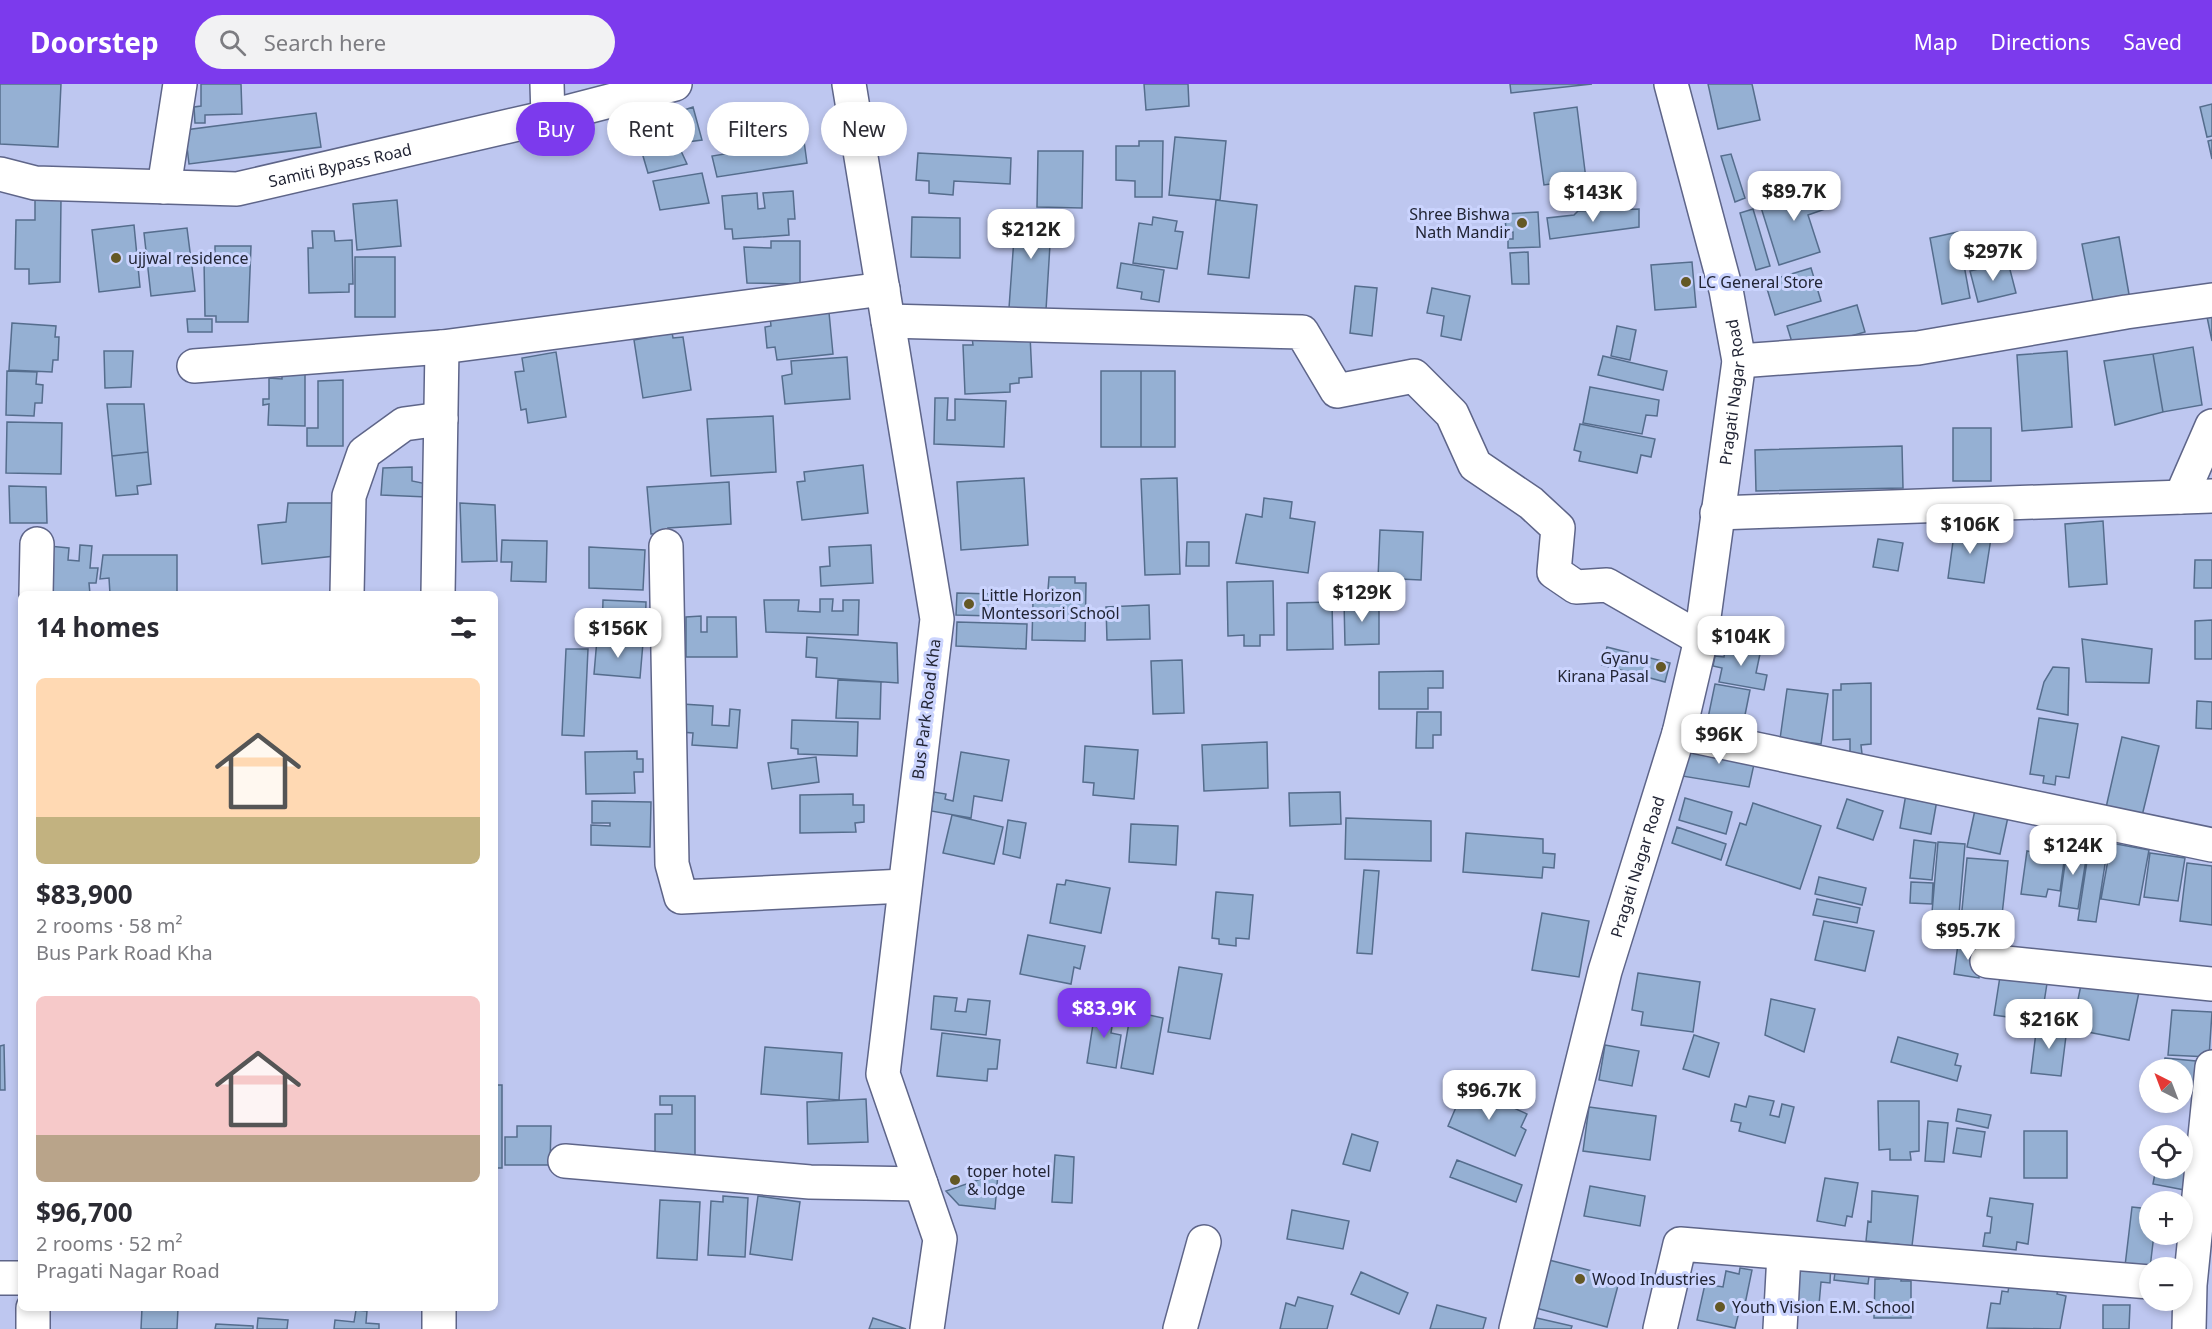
<!DOCTYPE html>
<html lang="en">
<head>
<meta charset="utf-8">
<style>
	body { margin:0; font-family:"Noto Sans",sans-serif; background:#f2f2f3; color:#2b2b33; height:100vh; display:flex; flex-direction:column; font-size:22px; white-space:nowrap }
	* { box-sizing:border-box; margin:0 }
	p { font-size:20px; color:#7c7c81 }
	.icon { flex:none; width:33px; height:33px; fill:none; stroke:currentColor; stroke-width:2; stroke-linecap:round; stroke-linejoin:round }
	.map { position:relative; flex:1; overflow:hidden }
	.side { position:absolute; left:18px; top:507px; width:480px; height:720px; display:flex; flex-direction:column; background:#fff; border-radius:9px; box-shadow:0 3px 9px #0003 }
	.side>* { flex:none }
	.guide { position:absolute; left:516px; top:18px; width:570px; height:54px; display:flex; gap:12px }
	.needle { width:39px; rotate:318deg }
	.controls { position:absolute; left:2139px; top:975px; display:grid; gap:12px }
	.controls a { display:grid; place-items:center; width:54px; height:54px; border-radius:50%; background:#fff; box-shadow:0 3px 9px #0003; font-size:30px }
	.price { position:absolute; translate:-50% -51px; padding:0 14px; border-radius:12px; background:#fff; color:#222; font-size:20px; line-height:39px; filter:drop-shadow(0 2px 3px #0008) }
	.price::after { content:''; position:absolute; left:50%; top:36px; width:18px; height:14px; margin-left:-9px; background:inherit; clip-path:polygon(0 0,100% 0,50% 100%) }
	.price.on { background:#7c3aed; color:#fff }
	ul { padding:0; list-style:none }
	li { display:grid; align-content:center; gap:12px; height:318px; padding:0 18px }
	li span { display:grid; place-items:center; height:186px; border-radius:9px; color:#555 }
	li>.icon { margin-inline-start:auto }
	span .icon { width:108px; height:108px; fill:#fffc; stroke-width:1 }
	li b { font-size:26px }
	h2 { display:flex; justify-content:space-between; align-items:center; height:72px; padding:0 18px; font-size:26px }
	.pill { padding:0 21px; border-radius:27px; background:#fff; box-shadow:0 3px 9px #0003; font-size:21px; line-height:54px }
	.pill.on { background:#7c3aed; color:#fff }
	header { display:flex; align-items:center; gap:36px; box-sizing:border-box; height:84px; padding:0 30px; background:#7c3aed; color:#fff }
	header strong { font-size:28px }
	nav { display:flex; gap:33px; margin-inline-start:auto; font-size:21px }
	.search { width:420px; height:54px; background:#f2f2f3; display:flex; align-items:center; gap:15px; box-sizing:border-box; padding:0 21px; border-radius:33px; color:#7c7c81; font-size:22px }
	.map>svg:first-child { display:block }
</style>
</head>
<body>
<header>
<strong>Doorstep</strong>
<div class="search"><svg class="icon" aria-label="search" viewBox="0 0 24 24"><circle cx="10" cy="10" r="6"/><path d="M15 15l6 6"/></svg>Search here</div>
<nav><a>Map</a><a>Directions</a><a>Saved</a></nav>
</header>
<div class="map">
<svg width="2212" height="1245" viewBox="0 0 2212 1245">
	<rect width="100%" height="100%" fill="#bec7f0"/>
	<!-- building -->
	<path fill="#95b0d3" stroke="#556d8d" stroke-width="1.5" d="M0,0H61L58,63L0,60Z
		M201,0H241L242,30L205,31V39H195L194,23L201,22Z
		M1144,0H1188L1189,22L1146,26Z
		M1510,0H1592L1511,9Z
		M1708,0H1752L1760,36L1718,45Z
		M2212,20V52L2207,53L2200,23Z
		M693,23L702,56L687,58L681,27Z
		M1577,23L1586,95L1544,101L1534,29Z
		M316,29L321,63L189,80L185,46Z
		M664,30L687,80L648,89L633,38Z
		M1175,53L1226,57L1220,116L1169,111Z
		M2212,56V75L2208,57Z
		M804,57L807,79L717,93L712,72Z
		M1139,57H1163L1162,113H1135V97L1116,96V62H1139Z
		M1038,67H1083L1082,124L1037,123Z
		M918,69L1011,74L1010,100L954,97L953,111L929,109V97L916,96Z
		M1731,70L1745,114L1735,118L1721,72Z
		M702,89L709,119L660,126L653,97Z
		M1820,98L1828,124L1808,131L1820,168L1779,181L1759,117Z
		M793,107L795,135H788L789,151L733,155L732,145H725L722,112L757,109L758,125L765,124L763,109Z
		M35,114L61,115L60,198L29,200V185H15L16,136H35Z
		M397,116L401,162L357,166L353,120Z
		M1216,116L1257,121L1249,194L1208,190Z
		M1639,125V143L1550,155L1547,134L1574,131L1578,127Z
		M1753,125L1770,182L1756,186L1740,129Z
		M1016,126L1052,128L1046,226L1009,224Z
		M1538,128L1540,163L1508,164V155H1513V148H1506L1505,130Z
		M912,133L960,134V174L911,173Z
		M1153,133L1177,137L1175,147L1183,148L1177,185L1133,179L1139,139L1152,141Z
		M134,141L140,203L99,208L92,146Z
		M187,144L195,207L151,212L144,149Z
		M312,147H334L335,157L352,156L353,200H349V208L309,209L308,164H313Z
		M1958,148L1970,214L1942,220L1930,154Z
		M2119,153L2130,216L2094,222L2082,160Z
		M771,157H800V200L747,199L744,163L771,164Z
		M215,162H251L248,238H216V232H205L204,176H215Z
		M1528,168L1529,200H1512L1510,169Z
		M355,173H395V233H355Z
		M1692,178L1696,223L1655,226L1651,181Z
		M2008,178L2016,209L1978,218L1970,187Z
		M1121,179L1164,186L1159,218L1141,215L1142,208L1117,204Z
		M1811,184L1821,217L1775,231L1765,198Z
		M1355,202L1377,204L1372,252L1350,249Z
		M1432,204L1470,212L1461,256L1441,252L1444,232L1427,229Z
		M828,218L833,270L777,276L775,263L767,264L765,243L771,242L769,225Z
		M1857,221L1865,248L1795,268L1787,242Z
		M2212,227V257L2206,228Z
		M187,235H212V248H188Z
		M12,239L56,242L55,253H59L58,276H53L52,288L9,286Z
		M1617,242L1636,246L1630,276L1611,272Z
		M671,243L673,254L683,253L691,306L643,314L634,256L651,253L650,247Z
		M1030,251L1032,293L1019,294V299L1010,300V308L965,310L963,261H973L972,253Z
		M2193,263L2202,321L2163,328L2153,270Z
		M104,267H133L131,303L105,304Z
		M2067,267L2072,343L2022,347L2017,271Z
		M556,268L566,333L528,339L526,325L521,326L515,288L524,287L522,274Z
		M2153,270L2163,328L2115,341L2104,277Z
		M1603,272L1667,287L1663,306L1598,291Z
		M847,273L850,315L785,320L782,292L792,290L791,277Z
		M7,287L37,288L36,300L43,301L42,319H35L34,332L6,331Z
		M1101,287H1141V363H1101Z
		M1141,287H1175V363H1141Z
		M282,290H305V342L268,341L269,320L263,321V315H269V294L282,295Z
		M343,296V362H307V344H318V297Z
		M1590,303L1659,316L1657,332L1646,331L1642,350L1583,339Z
		M935,314H948L947,336H955V315L1006,317L1004,363L934,360Z
		M107,320H144L148,368L112,372Z
		M773,332L776,388L711,392L707,335Z
		M7,338L62,339L61,390L6,389Z
		M1580,340L1655,355L1651,373L1641,371L1637,389L1579,377L1581,368L1574,366Z
		M1953,344H1991V397H1953Z
		M1902,362L1903,404L1756,407L1755,366Z
		M148,368L151,400L137,402L138,410L116,412L112,372Z
		M863,381L868,429L802,436L797,398L805,397L804,388Z
		M412,383V397L427,400V413L381,411L383,384Z
		M1024,394L1028,461L961,466L957,398Z
		M1177,394L1180,490L1145,491L1141,395Z
		M729,398L731,440L668,444L669,449L651,450L647,403Z
		M9,402L46,403L47,439H10Z
		M1264,414L1292,418L1290,434L1315,438L1308,489L1236,479L1246,430L1262,433Z
		M288,419H335V472L262,480L258,441L286,438Z
		M460,419L495,421L497,477L462,478Z
		M2103,437L2107,500L2069,503L2065,440Z
		M1955,443L1992,448L1984,499L1948,494Z
		M1380,446L1423,448L1421,496L1378,494Z
		M1878,455L1903,459L1898,487L1873,483Z
		M502,456L547,457L546,498L511,497L512,478H501Z
		M1187,458H1209V482H1186Z
		M80,461L92,462L90,484H98L96,499H89L90,510H46L49,462L69,464L68,476L79,477Z
		M871,461L873,499L821,502L820,483L830,482L829,463Z
		M589,463L645,466L643,506L589,504Z
		M103,471H177V510H110L109,494L100,495Z
		M2195,476H2212V504H2194Z
		M1049,493H1075V499H1086L1085,557L1032,556L1033,517L1055,518V506H1048Z
		M1273,497L1274,551H1260V562H1244V551L1228,552L1227,498Z
		M957,509L993,510V532L956,531Z
		M820,515H833L832,527H843V516H859L858,551L766,548L764,516H799L798,527L820,528Z
		M603,516L646,518L645,554L602,552Z
		M1344,517H1379V560L1345,561Z
		M1332,518L1333,565L1287,566V519Z
		M1149,521L1150,555L1107,556L1106,523Z
		M701,532V548H707V533H736L737,573H686V533Z
		M2212,536V575H2195V537Z
		M957,538L1027,540L1026,565L956,562Z
		M807,553L897,559L898,599L816,593L817,574L806,573Z
		M597,555L643,559L640,594L594,590Z
		M2082,555L2152,565L2149,599L2086,598Z
		M1726,559L1761,565L1756,589L1767,591L1764,606L1719,598L1722,584L1713,582L1715,572L1724,573Z
		M1607,563L1670,579L1665,598L1602,581Z
		M566,565H588L584,652L562,651Z
		M1182,576L1184,629L1153,630L1151,577Z
		M2053,583L2069,584L2068,631L2037,625L2044,598Z
		M1443,587V604H1428V625H1379V588Z
		M838,596L881,598L880,635L836,634Z
		M1871,599V660L1861,661L1862,670H1850V655L1833,656V606H1841V600Z
		M1715,600L1750,606L1744,636L1731,633V638L1708,634Z
		M1787,605L1828,610L1821,660L1780,655Z
		M2197,617L2212,618V645L2196,644Z
		M682,620L713,622L712,641L729,642L730,625L740,626L737,664L692,661L693,649L680,648Z
		M1417,628H1441V651H1433V664H1416Z
		M2039,634L2078,640L2069,694L2056,692L2055,701L2043,699L2044,692L2030,690Z
		M792,636L858,638L857,672L798,670V665L791,664Z
		M2122,653L2159,662L2141,736L2105,728Z
		M1267,658L1268,704L1204,707L1202,661Z
		M1687,660L1756,671L1749,703L1682,692Z
		M1085,662L1138,666L1134,715L1093,711L1094,699L1083,698Z
		M637,667V675H643V688H634L635,709L586,710L585,668Z
		M961,668L1009,676L1002,717L974,712L971,734L931,727L934,708L946,710L945,715L953,717Z
		M816,673L819,698L772,705L768,679Z
		M1340,708L1341,740L1290,742L1289,709Z
		M853,710V721H864V738L855,739L856,748L800,749V711Z
		M1906,710L1937,716L1931,750L1900,744Z
		M1685,714L1732,728L1726,750L1679,736Z
		M1847,715L1883,727L1873,756L1837,744Z
		M592,717L651,718L650,763L591,761V741L610,742V739H592Z
		M1753,719L1821,742L1800,805L1726,781L1740,739L1746,741Z
		M1975,726L2008,733L2000,770L1967,763Z
		M952,731L1003,743L994,780L943,769Z
		M1346,734L1431,737V777L1345,775Z
		M1008,736L1026,739L1020,774L1003,770Z
		M1131,740L1178,742L1176,781L1129,778Z
		M1677,743L1726,760L1721,776L1672,759Z
		M1466,749L1543,755V769L1555,770L1554,784L1543,783L1542,794L1463,788Z
		M1914,756L1936,759L1932,796L1910,794Z
		M1938,758L1965,760L1958,842L1931,840Z
		M2039,759L2066,763L2060,807L2048,805L2046,813L2021,810L2027,767L2037,769Z
		M2068,759L2088,763L2078,825L2059,822Z
		M2111,759L2149,766L2139,821L2101,815Z
		M2150,769L2185,774L2178,817L2144,813Z
		M2088,771L2106,774L2096,838L2078,836Z
		M1967,774L2008,777L2001,840L1961,836Z
		M2187,779L2212,782V841L2180,837Z
		M1364,786L1379,787L1372,870L1357,869Z
		M1819,793L1866,804L1862,821L1815,810Z
		M1066,796L1110,804L1101,849L1050,839L1057,800L1065,801Z
		M1911,798L1933,799L1932,820L1910,819Z
		M1216,808L1253,811L1249,855L1236,854V862L1219,860V855L1212,854Z
		M1817,815L1860,824L1857,839L1813,831Z
		M1542,829L1589,837L1579,893L1532,886Z
		M1824,837L1874,847L1865,887L1815,876Z
		M1028,851L1085,862L1080,885L1074,883L1071,900L1020,890Z
		M1958,860L1983,864L1979,894L1954,890Z
		M1179,883L1222,890L1210,955L1168,948Z
		M2001,886L2048,893L2041,938L1994,931Z
		M1638,889L1700,898L1693,948L1641,941L1643,928L1632,926Z
		M2082,896L2139,908L2129,956L2072,945Z
		M934,912L957,914L955,927L966,928L968,915L990,917L986,951L931,945Z
		M1771,915L1815,925L1804,968L1765,951Z
		M1096,921L1115,924L1111,949L1121,951L1116,984L1087,979Z
		M2172,926L2212,928L2209,973L2168,971Z
		M1131,927L1163,934L1153,990L1121,984Z
		M2037,940L2067,944L2061,992L2031,989Z
		M942,949L1000,956L997,985H988L987,997L937,992Z
		M1694,951L1719,959L1709,993L1683,985Z
		M1898,953L1958,970L1955,981L1961,982L1957,997L1891,978Z
		M4,961L5,1006H0V962Z
		M1605,961L1639,967L1632,1002L1599,996Z
		M765,963L842,969L839,1016L761,1010Z
		M2165,974L2206,978L2203,1006L2182,1004V986H2163Z
		M495,1001H502V1084H495Z
		M1465,1002L1527,1030L1521,1043L1526,1046L1515,1072L1448,1042Z
		M660,1012H695V1075H655V1030H672V1021H660Z
		M1749,1012L1774,1017L1770,1031L1779,1033L1782,1020L1794,1023L1785,1059L1739,1047L1741,1039L1731,1037L1735,1020L1746,1023Z
		M866,1015L868,1058L808,1060L807,1018Z
		M1878,1017H1919V1067L1910,1068L1911,1076H1890V1065L1879,1066Z
		M1589,1023L1656,1032L1650,1076L1583,1067Z
		M1958,1025L1991,1031L1988,1044L1956,1037Z
		M1928,1037L1948,1039L1944,1078L1925,1077Z
		M517,1042H551L550,1081H505V1053H517Z
		M1957,1044L1985,1048L1981,1073L1953,1069Z
		M2024,1047H2067V1094H2024Z
		M1352,1050L1378,1058L1370,1087L1343,1080Z
		M2182,1056L2193,1058L2190,1107L2153,1100L2156,1084H2182Z
		M1055,1071L1074,1073L1072,1119L1052,1118Z
		M1457,1076L1522,1101L1516,1118L1450,1093Z
		M998,1089L995,1125L959,1121L946,1107Z
		M1825,1094L1858,1099L1852,1133L1847,1132L1845,1142L1817,1137Z
		M1590,1102L1645,1112L1640,1142L1584,1132Z
		M1872,1107L1918,1112L1912,1162L1866,1157L1868,1137L1871,1138Z
		M723,1112L748,1114L745,1173L708,1171L711,1117L723,1118Z
		M758,1112L800,1118L792,1176L750,1170Z
		M1990,1114L2033,1120L2028,1160L2017,1158L2016,1166L1983,1162L1985,1149H1990L1992,1133L1987,1132Z
		M660,1116L700,1118L697,1176L657,1174Z
		M2132,1123L2150,1125V1150H2154L2150,1184L2125,1182Z
		M1292,1126L1349,1137L1343,1165L1287,1155Z
		M1545,1175L1620,1194L1607,1243L1532,1223Z
		M1800,1175L1831,1177L1830,1199L1821,1198L1819,1221L1797,1219Z
		M1836,1181L1870,1185L1868,1200L1834,1196Z
		M1740,1184L1752,1186L1744,1225L1740,1224L1735,1244L1697,1236L1705,1200L1723,1203L1726,1187L1739,1190Z
		M1889,1186L1902,1187L1901,1197H1911V1234H1874L1875,1195H1889Z
		M1361,1188L1408,1209L1399,1230L1351,1210Z
		M2010,1195L2060,1198L2057,1210L2066,1212L2060,1245L1987,1244L1991,1219L2000,1220L2002,1207L2008,1208Z
		M1298,1213L1333,1222L1327,1245H1280L1286,1219L1295,1222Z
		M1437,1221L1486,1234L1483,1245H1430Z
		M2103,1221H2130L2129,1245H2103Z
		M142,1224H178L177,1245H141Z
		M356,1226L367,1227L366,1239L379,1240V1245H334L335,1236L354,1238Z
		M1528,1232L1572,1242L1571,1245H1525Z
		M258,1234L288,1236L287,1245H257Z
		M873,1234L906,1245H869Z
		M216,1240L253,1242V1245H215Z"/>
	<g fill="none" stroke-linecap="round" stroke-linejoin="round">
		<!-- minor casing -->
		<g stroke="#5e6589" stroke-width="36">
			<g id="minor">
				<path d="M547,0L548,33"/>
				<path d="M849,0L937,535L883,990L940,1155L927,1245"/>
				<path id="s1" d="M0,90L35,99L237,105L548,33L675,0"/>
				<path d="M164,103L180,0"/>
				<path d="M888,237L1302,248L1337,307L1414,292L1452,330L1475,381L1531,419L1558,444L1554,488L1576,503L1607,501L1701,555"/>
				<path d="M1739,277L1918,264L2126,228L2212,216"/>
				<path d="M194,282L442,263L883,205"/>
				<path d="M2181,413L2212,342"/>
				<path d="M1717,429L2212,412"/>
				<path d="M666,462L672,780L681,813L904,802"/>
				<path d="M36,510L37,460"/>
				<path d="M347,510L349,412L364,369L404,340L441,335"/>
				<path d="M438,510L442,263"/>
				<path d="M1679,649L2212,761"/>
				<path d="M1987,877L2212,900"/>
				<path d="M565,1077L810,1098L921,1100"/>
				<path d="M0,1194H21"/>
				<path d="M439,1224V1245"/>
				<path d="M33,1245V1224"/>
				<path d="M1180,1245L1204,1158"/>
				<path id="s2" d="M1516,1245L1605,887L1679,649L1701,555L1739,277L1726,206L1671,0"/>
				<path d="M1660,1245L1680,1160L2150,1198"/>
				<path d="M1780,1245L1784,1170"/>
				<path d="M2189,1245L2190,1201L2212,983"/>
			</g>
		</g>
		<!-- minor -->
		<use href="#minor" stroke="#fff" stroke-width="33"/>
	</g>
	<!-- markers -->
	<g fill="#645825" stroke="#cbd4fe" stroke-width="2">
		<circle cx="1522" cy="139" r="6"/>
		<circle cx="116" cy="174" r="6"/>
		<circle cx="1686" cy="198" r="6"/>
		<circle cx="969" cy="520" r="6"/>
		<circle cx="1661" cy="583" r="6"/>
		<circle cx="955" cy="1096" r="6"/>
		<circle cx="1580" cy="1195" r="6"/>
		<circle cx="1720" cy="1223" r="6"/>
	</g>
	<g text-anchor="middle" stroke-width="6" stroke-linejoin="round" paint-order="stroke">
		<!-- street labels -->
		<g font-size="16" fill="#222535" stroke="#cbd4fe">
			<text dy="6" stroke="none"><textPath href="#s1" startOffset="344">Samiti Bypass Road</textPath></text>
			<text dy="6" stroke="none"><textPath href="#s2" startOffset="964">Pragati Nagar Road</textPath></text>
			<text transform="translate(926 625) rotate(-83)" y="6">Bus Park Road Kha</text>
			<text dy="6" stroke="none"><textPath href="#s2" startOffset="478">Pragati Nagar Road</textPath></text>
		</g>
		<!-- poi labels -->
		<g font-size="16" fill="#222535" stroke="#cbd4fe" text-anchor="start">
			<text x="1510" y="136" text-anchor="end">Shree Bishwa<tspan x="1510" dy="18">Nath Mandir</tspan></text>
			<text x="128" y="180">ujjwal residence</text>
			<text x="1698" y="204">LC General Store</text>
			<text x="981" y="517">Little Horizon<tspan x="981" dy="18">Montessori School</tspan></text>
			<text x="1649" y="580" text-anchor="end">Gyanu<tspan x="1649" dy="18">Kirana Pasal</tspan></text>
			<text x="967" y="1093">toper hotel<tspan x="967" dy="18">&amp; lodge</tspan></text>
			<text x="1592" y="1201">Wood Industries</text>
			<text x="1732" y="1229">Youth Vision E.M. School</text>
		</g>
	</g>
</svg>
<div class="controls">
<a><svg class="needle" viewBox="-14 -14 28 28"><path d="M0-13l5 13h-10z" fill="#e53935"/><path d="M0 13l5-13h-10z" fill="#7c7c81"/></svg></a>
<a><svg class="icon" aria-label="locate" viewBox="0 0 24 24"><circle cx="12" cy="12" r="6"/><path d="M12 2v4M12 18v4M2 12h4M18 12h4"/></svg></a>
<a>+</a>
<a>−</a>
</div>
<b class="price" style="left:1794px;top:138px">$89.7K</b>
<b class="price" style="left:1593px;top:139px">$143K</b>
<b class="price" style="left:1031px;top:176px">$212K</b>
<b class="price" style="left:1993px;top:198px">$297K</b>
<b class="price" style="left:1970px;top:471px">$106K</b>
<b class="price" style="left:1362px;top:539px">$129K</b>
<b class="price" style="left:618px;top:575px">$156K</b>
<b class="price" style="left:1741px;top:583px">$104K</b>
<b class="price" style="left:1719px;top:681px">$96K</b>
<b class="price" style="left:2073px;top:792px">$124K</b>
<b class="price" style="left:1968px;top:877px">$95.7K</b>
<b class="price on" style="left:1104px;top:955px">$83.9K</b>
<b class="price" style="left:2049px;top:966px">$216K</b>
<b class="price" style="left:1489px;top:1037px">$96.7K</b>
<div class="guide">
<a class="pill on">Buy</a>
<a class="pill">Rent</a>
<a class="pill">Filters</a>
<a class="pill">New</a>
</div>
<section class="side">
<h2>14 homes<svg class="icon" aria-label="filters" viewBox="0 0 24 24"><path d="M4 7h16M4 17h16"/><circle cx="9" cy="7" r="2"/><circle cx="15" cy="17" r="2"/></svg></h2>
<ul>
<li><span style="background:linear-gradient(#ffd9b3 75%,#c2b280 0)"><svg class="icon" aria-label="home" viewBox="0 0 24 24"><path d="M3 11l9-7 9 7M6 9v11h12V9"/></svg></span><div><b>$83,900</b><p>2 rooms · 58 m²</p><p>Bus Park Road Kha</p></div></li>
<li><span style="background:linear-gradient(#f6c9c9 75%,#b9a48a 0)"><svg class="icon" aria-label="home" viewBox="0 0 24 24"><path d="M3 11l9-7 9 7M6 9v11h12V9"/></svg></span><div><b>$96,700</b><p>2 rooms · 52 m²</p><p>Pragati Nagar Road</p></div></li>
</ul>
</section>
</div>
</body>
</html>
